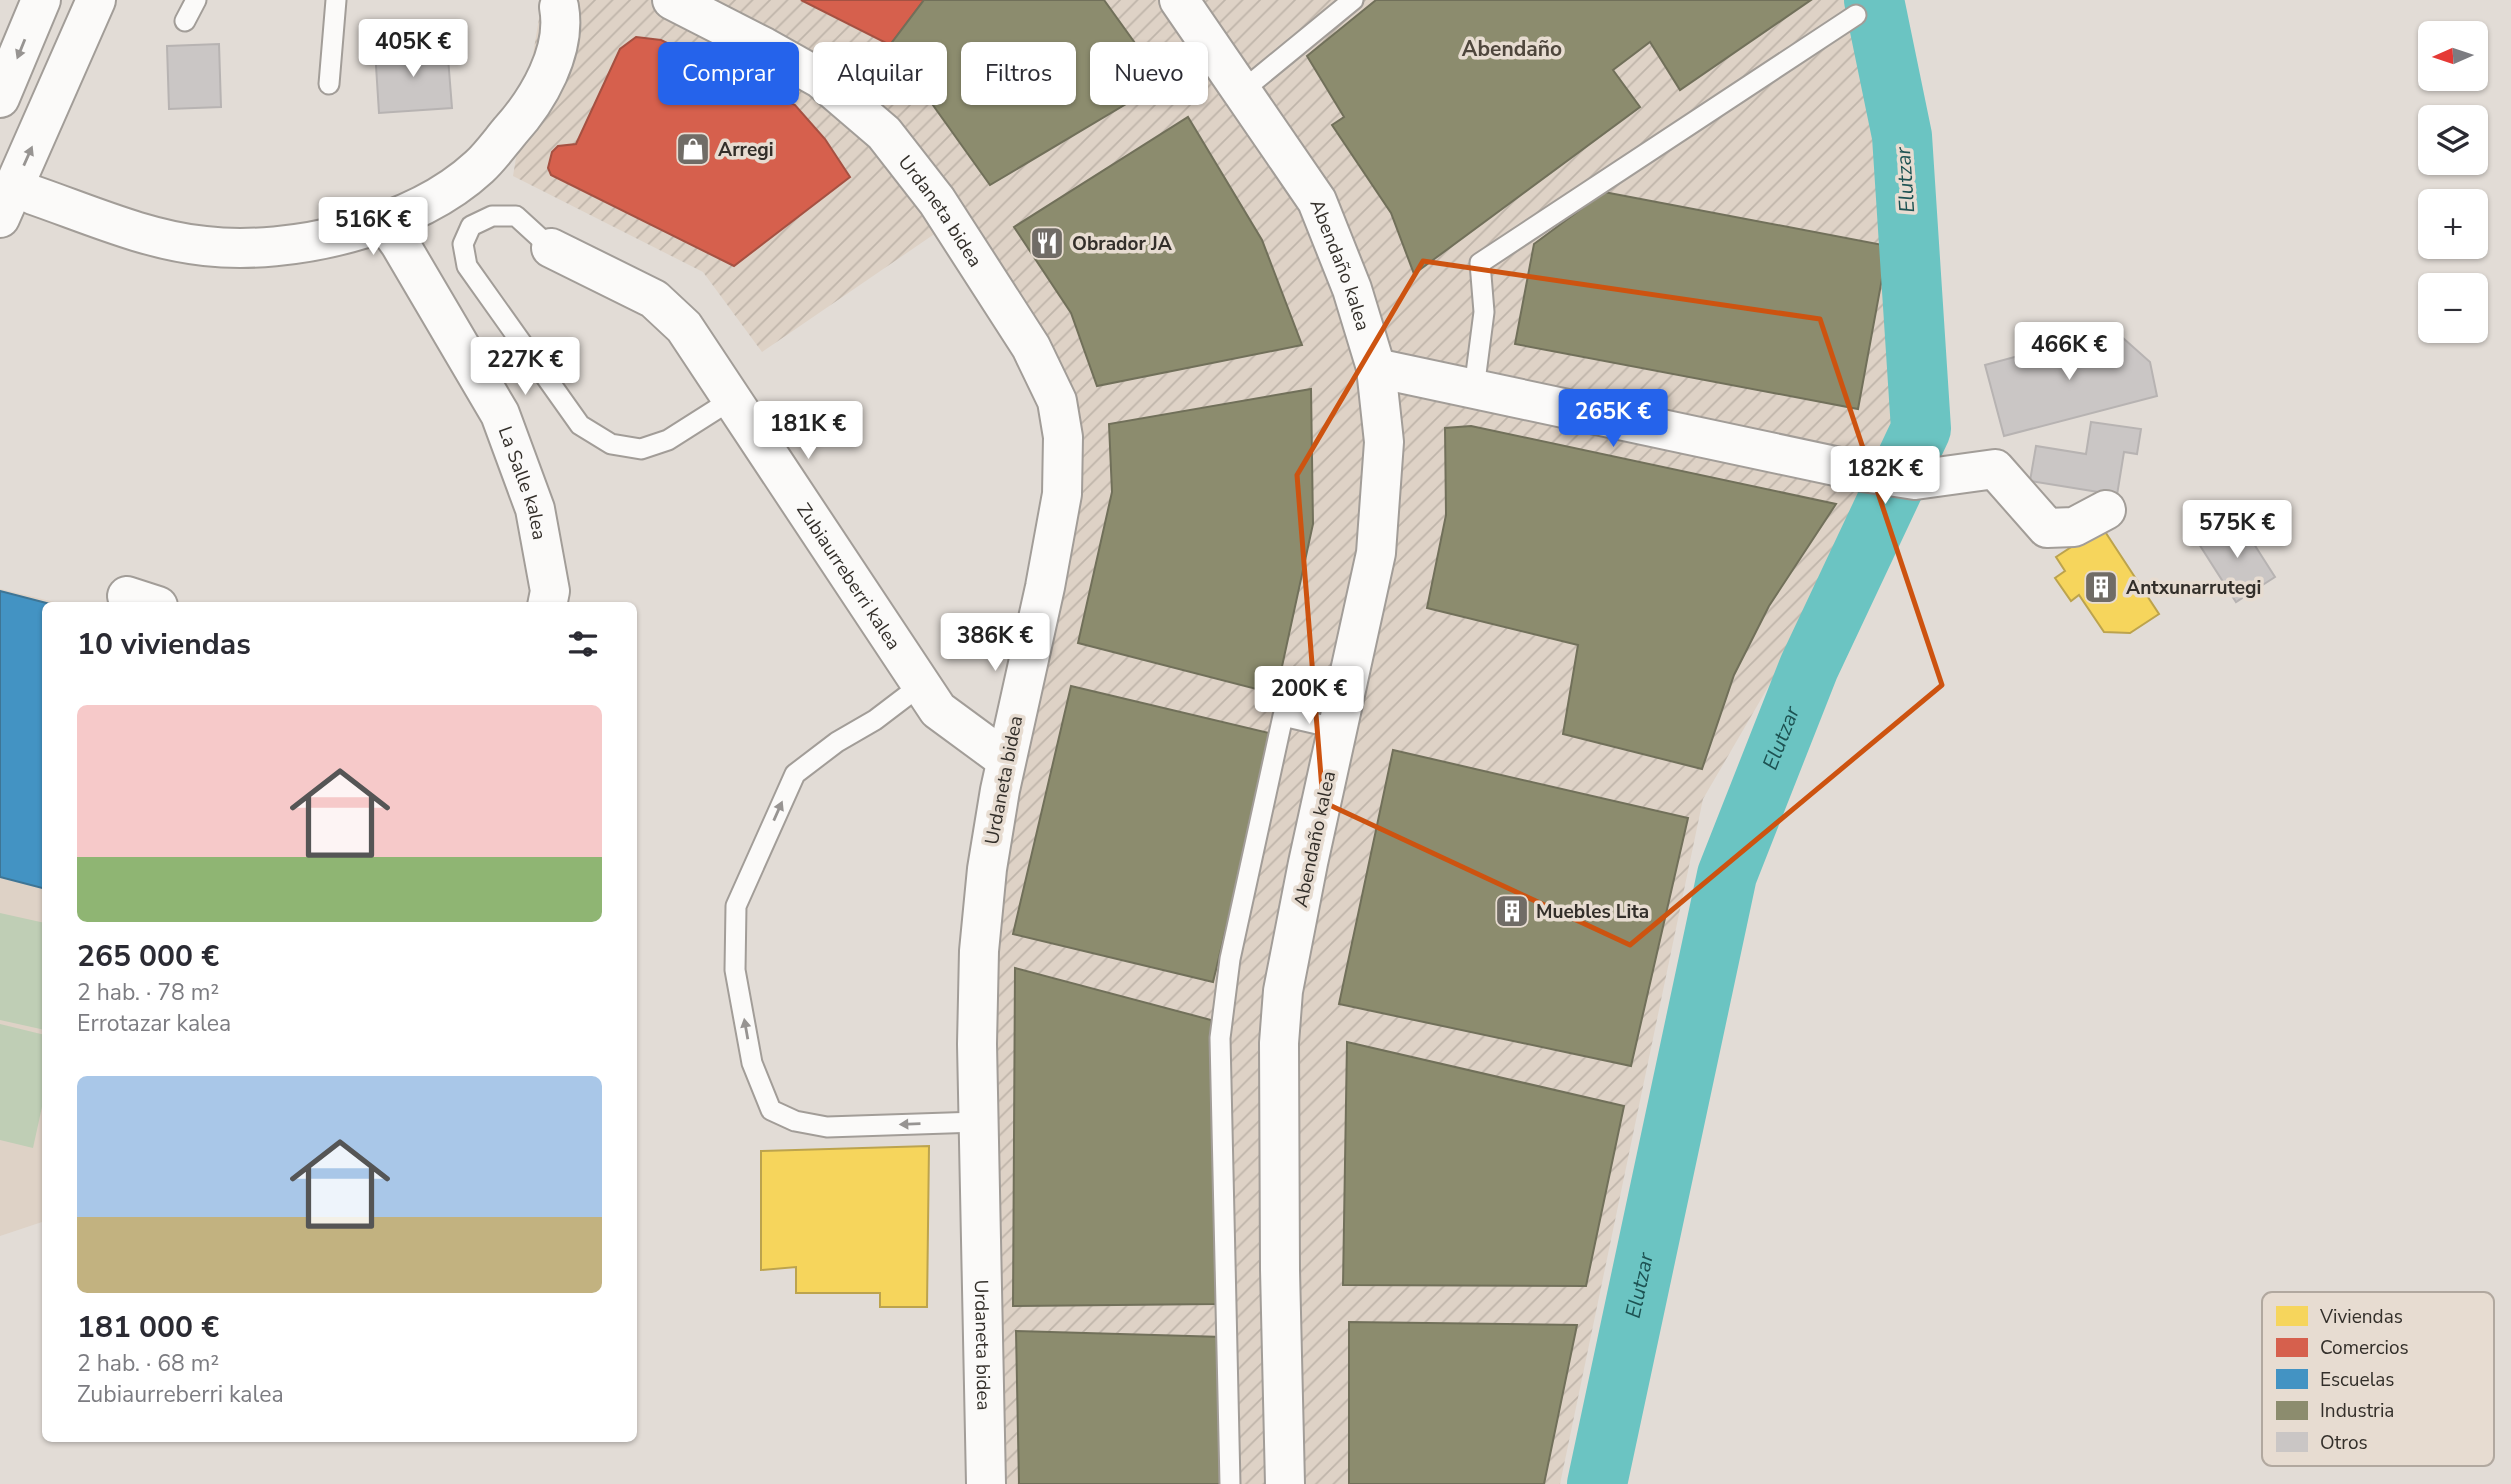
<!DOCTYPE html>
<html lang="es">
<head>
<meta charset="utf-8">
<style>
	body { margin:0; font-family:"Nunito Sans",sans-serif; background:#f2f2f3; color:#2b2b33; height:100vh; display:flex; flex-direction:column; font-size:26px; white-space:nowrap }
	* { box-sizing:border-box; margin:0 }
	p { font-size:23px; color:#7c7c81 }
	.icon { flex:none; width:38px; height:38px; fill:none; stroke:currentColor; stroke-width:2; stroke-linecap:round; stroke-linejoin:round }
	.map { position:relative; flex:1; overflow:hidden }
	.side { position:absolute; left:42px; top:602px; width:595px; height:840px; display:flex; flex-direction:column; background:#fff; border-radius:10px; box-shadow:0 2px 5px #0004 }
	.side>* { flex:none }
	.guide { position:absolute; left:658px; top:42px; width:665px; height:63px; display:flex; gap:14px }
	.needle { width:46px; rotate:267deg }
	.fabs { position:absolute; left:2418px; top:21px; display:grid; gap:14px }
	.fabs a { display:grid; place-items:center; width:70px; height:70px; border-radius:10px; background:#fff; box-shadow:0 2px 5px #0004; font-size:35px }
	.price { position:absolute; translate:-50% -60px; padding:0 16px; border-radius:7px; background:#fff; color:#222; font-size:23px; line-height:46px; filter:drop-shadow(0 2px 4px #0008) }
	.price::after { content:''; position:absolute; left:50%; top:42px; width:21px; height:16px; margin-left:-10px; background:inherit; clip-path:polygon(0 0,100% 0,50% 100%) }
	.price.on { background:#2563eb; color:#fff }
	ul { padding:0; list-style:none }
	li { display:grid; align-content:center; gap:14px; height:371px; padding:0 35px }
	li span { display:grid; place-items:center; height:217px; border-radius:10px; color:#555 }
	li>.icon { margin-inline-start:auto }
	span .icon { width:126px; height:126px; fill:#fffc; stroke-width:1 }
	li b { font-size:30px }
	h2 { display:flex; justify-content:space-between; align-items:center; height:84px; padding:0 35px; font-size:30px }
	.tag { padding:0 24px; border-radius:10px; background:#fff; box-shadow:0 2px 5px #0004; font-size:24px; line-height:63px }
	.tag.on { background:#2563eb; color:#fff }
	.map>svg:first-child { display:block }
</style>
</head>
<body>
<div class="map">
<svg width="2511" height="1484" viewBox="0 0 2511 1484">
	<defs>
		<pattern id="industrial-furrows" width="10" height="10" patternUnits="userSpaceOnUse" patternTransform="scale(1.75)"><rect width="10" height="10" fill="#ded2c6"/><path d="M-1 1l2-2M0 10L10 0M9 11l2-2" fill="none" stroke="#bfb5aa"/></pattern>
	</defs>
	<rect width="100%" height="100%" fill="#e2dcd6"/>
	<!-- built -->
	<path fill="#ded2c6" d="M0,589L67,605L46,606L45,1221L0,1236Z"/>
	<!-- industrial -->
	<path fill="url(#industrial-furrows)" d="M542,0H1903L1935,258L1867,517L1703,799L1560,1484H1001L993,893L1068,381L968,211L762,352L703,272L513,176Z"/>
	<!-- pitch -->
	<path fill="#bfceb5" d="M0,913L45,923V1030L0,1020Z
		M0,1024L45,1035V1093L33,1148L0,1140Z"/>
	<!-- homes -->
	<path fill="#f6d55c" stroke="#bca34d" stroke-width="2" d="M2102,527L2159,614L2130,633L2104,632L2079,595L2071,601L2055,578L2065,571L2056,557Z
		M929,1146L927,1307H880V1293H796V1267L761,1270V1151Z"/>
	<!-- shops -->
	<path fill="#d6604d" stroke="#a55142" stroke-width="2" d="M801,0H924L890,45Z
		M636,37L661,40L795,105L825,139L850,177L734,266L551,175L548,168L552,152L558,146L576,144L620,49Z"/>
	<!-- schools -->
	<path fill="#4393c3" stroke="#3e7595" stroke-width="2" d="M0,591L58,606H46V889L0,877Z"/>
	<!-- industry -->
	<path fill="#8c8c6e" stroke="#71705a" stroke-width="2" d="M924,0H1104L1163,82L990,185L890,45Z
		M1376,0H1811L1680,90L1650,42L1613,70L1640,107L1414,274L1391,213L1332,125L1344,117L1307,56Z
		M1188,117L1262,240L1302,345L1097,386L1071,313L1014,227Z
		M1604,192L1888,246L1858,409L1515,344L1534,244Z
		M1311,389L1313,524L1276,694L1078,643L1112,492L1109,424Z
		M1471,426L1836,504L1769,606L1734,675L1702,769L1563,734L1578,645L1427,608L1446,515L1445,428Z
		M1071,686L1273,734L1213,982L1013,934Z
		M1393,750L1688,818L1631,1066L1339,1004Z
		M1015,968L1211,1020L1216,1304L1013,1306Z
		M1347,1042L1624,1106L1586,1286L1343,1285Z
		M1349,1322L1577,1325L1544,1484H1349Z
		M1016,1331L1223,1337L1225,1484H1019Z"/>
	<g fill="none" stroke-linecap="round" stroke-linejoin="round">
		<!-- river -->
		<path stroke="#6bc4c2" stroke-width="60" id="s1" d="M1597,1484L1727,875L1809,667L1921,429L1902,136L1874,0"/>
	</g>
	<!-- building -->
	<path fill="#cac6c5" stroke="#b7b3b2" stroke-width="2" d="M219,44L221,107L169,109L167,46Z
		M447,45L452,108L379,113L375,50Z
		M2114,330L2150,362L2157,396L2004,436L1985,365Z
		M2091,422L2141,429L2137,454L2124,452L2117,495L2030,481L2036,446L2086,454Z
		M2238,519L2275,577L2236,602L2199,544Z"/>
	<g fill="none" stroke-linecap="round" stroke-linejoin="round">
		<!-- lane casing -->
		<g stroke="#a29d98" stroke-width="23">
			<path id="lane" d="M185,21L196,0
				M329,84L336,0
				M1242,91L1353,0
				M551,248L516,216H492L471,226L463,244L467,266L580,425L611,444L641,449L668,440L731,400
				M1474,389L1484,312L1480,263L1856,15
				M921,685L875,720L837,742L795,774L736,906L735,970L752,1063L771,1110L795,1121L827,1127L978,1122
				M1230,1484L1220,1038L1230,959L1283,716L1339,729"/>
		</g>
		<!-- street casing -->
		<g stroke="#a29d98" stroke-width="42">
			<g id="street">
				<path id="s2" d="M1179,0L1317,201L1352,289L1376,368L1384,442L1376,553L1308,863L1283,991L1279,1043L1280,1270L1285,1484"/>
				<path d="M33,195C88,214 146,240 205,246C291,256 414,227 479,167C490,157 500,143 510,131C538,100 567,51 559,7"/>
				<path id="s3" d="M385,223L400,244L500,414L535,509L550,591L547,606"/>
				<path id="s4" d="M551,248L654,299L684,327L938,710L1006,760"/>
				<path d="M1376,368L1863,472L1915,480L1995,469L2047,528L2074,527L2106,510"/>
				<path d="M127,596L158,606"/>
			</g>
		</g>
		<!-- secondary casing -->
		<g stroke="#a29d98" stroke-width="42">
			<g id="secondary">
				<path id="s5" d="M672,0L764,47L821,79L884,133L937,201L1031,347L1057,401L1063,437L1062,494L1045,587L1000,790L987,869L979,951L977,1044L986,1484"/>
			</g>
		</g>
		<!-- highway casing -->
		<g stroke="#a29d98" stroke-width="42">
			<path id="highway" d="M0,98L41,0
				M0,218L96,0"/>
		</g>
		<!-- lane -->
		<use href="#lane" stroke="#fbfaf9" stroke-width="19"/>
		<!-- street -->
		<use href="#street" stroke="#fbfaf9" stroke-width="38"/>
		<!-- secondary -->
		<use href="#secondary" stroke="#fbfaf9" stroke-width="38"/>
		<!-- highway -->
		<use href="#highway" stroke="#fbfaf9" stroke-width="38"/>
	</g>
	<!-- one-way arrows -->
	<defs><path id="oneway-solid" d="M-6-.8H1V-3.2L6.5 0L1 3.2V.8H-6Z" transform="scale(1.75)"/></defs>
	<g fill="#979492">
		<use href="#oneway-solid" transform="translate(21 49) rotate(112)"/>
		<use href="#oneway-solid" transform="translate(28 156) rotate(-66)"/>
		<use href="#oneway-solid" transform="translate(778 811) rotate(-66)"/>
		<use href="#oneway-solid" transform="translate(746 1029) rotate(-100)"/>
		<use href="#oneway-solid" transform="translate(910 1124) rotate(178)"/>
	</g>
	<!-- marked area -->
	<path fill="none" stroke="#cd5310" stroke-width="5" stroke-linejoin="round" d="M1423,261L1820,319L1942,685L1630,945L1323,802L1297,475Z"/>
	<!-- icons -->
	<defs>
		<g id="shop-square" transform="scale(1.75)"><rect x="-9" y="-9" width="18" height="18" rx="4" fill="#706c66" stroke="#e7dcd1"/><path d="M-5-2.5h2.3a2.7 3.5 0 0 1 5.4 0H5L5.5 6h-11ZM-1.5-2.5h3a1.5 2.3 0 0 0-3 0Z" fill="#fff"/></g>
		<g id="restaurant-square" transform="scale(1.75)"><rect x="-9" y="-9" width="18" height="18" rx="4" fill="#706c66" stroke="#e7dcd1"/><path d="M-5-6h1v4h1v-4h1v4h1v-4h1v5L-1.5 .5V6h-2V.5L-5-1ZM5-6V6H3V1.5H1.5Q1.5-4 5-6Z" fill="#fff"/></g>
		<g id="building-square" transform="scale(1.75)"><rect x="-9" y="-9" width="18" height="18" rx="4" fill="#706c66" stroke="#e7dcd1"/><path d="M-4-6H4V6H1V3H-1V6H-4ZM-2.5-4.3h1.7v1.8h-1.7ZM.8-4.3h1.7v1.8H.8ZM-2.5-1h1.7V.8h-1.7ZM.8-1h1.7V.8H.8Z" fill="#fff"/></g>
	</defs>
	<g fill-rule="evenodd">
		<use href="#shop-square" x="693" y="149"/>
		<use href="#restaurant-square" x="1047" y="243"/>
		<use href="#building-square" x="2101" y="587"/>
		<use href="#building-square" x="1512" y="911"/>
	</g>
	<g text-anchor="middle" stroke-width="7" stroke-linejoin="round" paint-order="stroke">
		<!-- poi labels -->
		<g font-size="19" font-weight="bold" fill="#332f2a" stroke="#e7dcd1" text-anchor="start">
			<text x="718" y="156">Arregi</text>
			<text x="1072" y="250">Obrador JA</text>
			<text x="2126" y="594">Antxunarrutegi</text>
			<text x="1536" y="918">Muebles Lita</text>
		</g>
		<!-- street labels -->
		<g font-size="19" fill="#332f2a" stroke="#e7dcd1">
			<text dy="7" stroke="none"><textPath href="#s5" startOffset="348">Urdaneta bidea</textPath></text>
			<text dy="7" stroke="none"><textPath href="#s2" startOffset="312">Abendaño kalea</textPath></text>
			<text dy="7" stroke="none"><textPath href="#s3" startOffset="296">La Salle kalea</textPath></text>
			<text dy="7" stroke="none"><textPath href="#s4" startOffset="455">Zubiaurreberri kalea</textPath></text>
			<text transform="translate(1003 780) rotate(-79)" y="7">Urdaneta bidea</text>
			<text transform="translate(1314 839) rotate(-78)" y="7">Abendaño kalea</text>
			<text dy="7" stroke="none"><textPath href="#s5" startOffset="1524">Urdaneta bidea</textPath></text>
		</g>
		<!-- neighbourhood labels -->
		<g font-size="21" font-weight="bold" fill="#4e463c" stroke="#e7dcd1">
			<text x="1512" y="56">Abendaño</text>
		</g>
		<!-- water labels -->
		<g font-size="21" font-style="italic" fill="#1d5252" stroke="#e7dcd1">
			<text transform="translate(1905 180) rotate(-94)" y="7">Elutzar</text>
			<text dy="7" stroke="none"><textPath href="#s1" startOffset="770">Elutzar</textPath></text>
			<text dy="7" stroke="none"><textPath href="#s1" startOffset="203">Elutzar</textPath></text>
		</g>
	</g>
	<!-- legend -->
	<rect x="2262" y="1292" width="232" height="174" rx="10" fill="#e7dcd1" stroke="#b1a89f" stroke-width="2"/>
	<rect x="2276" y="1306" width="32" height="20" fill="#f6d55c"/>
	<rect x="2276" y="1338" width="32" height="19" fill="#d6604d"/>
	<rect x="2276" y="1369" width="32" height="20" fill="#4393c3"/>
	<rect x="2276" y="1401" width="32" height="19" fill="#8c8c6e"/>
	<rect x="2276" y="1432" width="32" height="20" fill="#cac6c5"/>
	<g font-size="19" fill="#332f2a">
		<text x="2320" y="1323">Viviendas</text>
		<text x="2320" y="1354">Comercios</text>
		<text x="2320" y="1386">Escuelas</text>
		<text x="2320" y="1417">Industria</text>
		<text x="2320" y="1449">Otros</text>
	</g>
</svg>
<div class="fabs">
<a><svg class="needle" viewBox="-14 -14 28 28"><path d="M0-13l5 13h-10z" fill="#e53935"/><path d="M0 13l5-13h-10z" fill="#7c7c81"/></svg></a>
<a><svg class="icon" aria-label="layers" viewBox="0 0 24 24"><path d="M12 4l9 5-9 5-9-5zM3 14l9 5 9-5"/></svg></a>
<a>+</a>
<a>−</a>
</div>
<b class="price" style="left:413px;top:79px">405K €</b>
<b class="price" style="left:373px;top:257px">516K €</b>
<b class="price" style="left:2069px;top:382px">466K €</b>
<b class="price" style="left:525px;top:397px">227K €</b>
<b class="price on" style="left:1613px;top:449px">265K €</b>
<b class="price" style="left:808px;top:461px">181K €</b>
<b class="price" style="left:1885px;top:506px">182K €</b>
<b class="price" style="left:2237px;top:560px">575K €</b>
<b class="price" style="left:995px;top:673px">386K €</b>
<b class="price" style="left:1309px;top:726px">200K €</b>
<div class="guide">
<a class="tag on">Comprar</a>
<a class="tag">Alquilar</a>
<a class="tag">Filtros</a>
<a class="tag">Nuevo</a>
</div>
<section class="side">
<h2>10 viviendas<svg class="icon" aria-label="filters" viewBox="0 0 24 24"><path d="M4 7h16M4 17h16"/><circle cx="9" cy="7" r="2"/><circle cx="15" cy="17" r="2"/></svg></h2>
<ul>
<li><span style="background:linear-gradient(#f6c9c9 70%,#8fb573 0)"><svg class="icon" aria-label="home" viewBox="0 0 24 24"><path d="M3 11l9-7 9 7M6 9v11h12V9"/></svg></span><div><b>265 000 €</b><p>2 hab. · 78 m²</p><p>Errotazar kalea</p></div></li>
<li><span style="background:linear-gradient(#a9c7e8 65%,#c2b280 0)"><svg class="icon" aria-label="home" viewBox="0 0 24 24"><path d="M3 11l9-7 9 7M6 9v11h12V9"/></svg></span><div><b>181 000 €</b><p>2 hab. · 68 m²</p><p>Zubiaurreberri kalea</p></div></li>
</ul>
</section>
</div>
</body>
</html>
